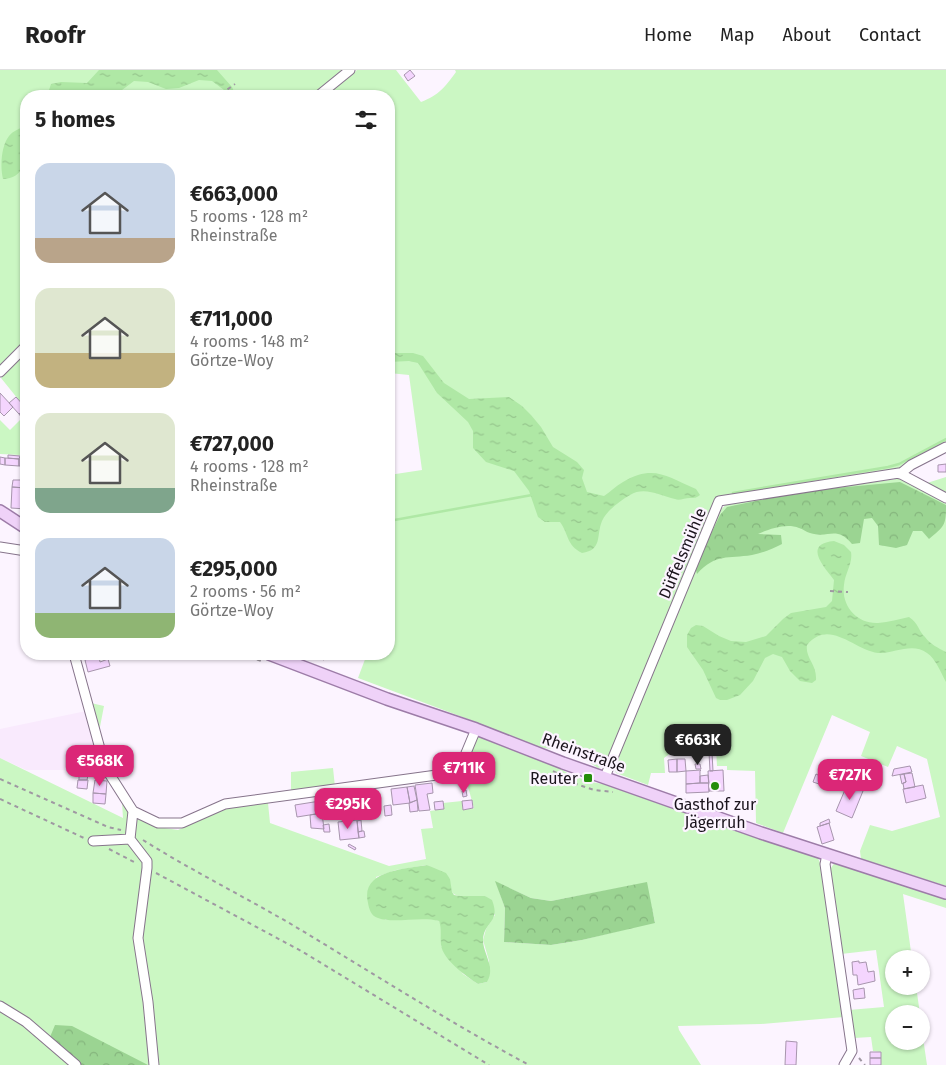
<!DOCTYPE html>
<html lang="en">
<head>
<meta charset="utf-8">
<style>
	body { margin:0; font-family:"Fira Sans",sans-serif; background:#f2f2f2; color:#222; height:100vh; display:flex; flex-direction:column; font-size:19px; white-space:nowrap }
	* { box-sizing:border-box; margin:0 }
	p { font-size:16px; color:#767676 }
	.icon { flex:none; width:28px; height:28px; fill:none; stroke:currentColor; stroke-width:2; stroke-linecap:round; stroke-linejoin:round }
	.map { position:relative; flex:1; overflow:hidden }
	.details { position:absolute; left:20px; top:20px; width:375px; height:570px; display:flex; flex-direction:column; background:#fff; border-radius:20px; box-shadow:0 1px 4px #0004 }
	.details>* { flex:none }
	.controls { position:absolute; left:885px; top:880px; display:grid; gap:10px }
	.controls a { display:grid; place-items:center; width:45px; height:45px; border-radius:50%; background:#fff; box-shadow:0 1px 4px #0004; font-size:25px }
	.price { position:absolute; translate:-50% -42px; padding:0 11px; border-radius:10px; background:#db2777; color:#fff; font-size:16px; line-height:32px; filter:drop-shadow(0 1px 2px #0008) }
	.price::after { content:''; position:absolute; left:50%; top:30px; width:15px; height:11px; margin-left:-8px; background:inherit; clip-path:polygon(0 0,100% 0,50% 100%) }
	.price.current { background:#222; color:#fff }
	ul { padding:0; list-style:none }
	li { display:flex; align-items:center; gap:15px; height:125px; padding:0 15px }
	li span { display:grid; place-items:center; flex:none; width:140px; height:100px; border-radius:15px; color:#555 }
	li>.icon { margin-inline-start:auto }
	span .icon { width:60px; height:60px; fill:#fffc; stroke-width:1 }
	li b { font-size:21px }
	h2 { display:flex; justify-content:space-between; align-items:center; height:60px; padding:0 15px; font-size:21px }
	header { display:flex; align-items:center; gap:30px; box-sizing:border-box; height:70px; padding:0 25px; background:#fff; border-bottom:1px solid #e0e0e0 }
	header strong { font-size:24px }
	nav { display:flex; gap:28px; margin-inline-start:auto; font-size:18px }
	.map>svg:first-child { display:block }
</style>
</head>
<body>
<header>
<strong>Roofr</strong>
<nav><a>Home</a><a>Map</a><a>About</a><a>Contact</a></nav>
</header>
<div class="map">
<svg width="946" height="995" viewBox="0 0 946 995">
	<defs>
		<pattern id="forest-crowns" width="20" height="18" patternUnits="userSpaceOnUse" patternTransform="scale(1.25)"><rect width="20" height="18" fill="#9bd492"/><path d="M2 6a3 3 0 1 1 6 0M12 15a3 3 0 1 1 6 0" fill="none" stroke="#85b57d"/></pattern>
		<pattern id="water-ripples" width="26" height="14" patternUnits="userSpaceOnUse" patternTransform="scale(1.25)"><rect width="26" height="14" fill="#afe8a5"/><path d="M2 4q2-2 4 0t4 0M15 11q2-2 4 0t4 0" fill="none" stroke="#96c68d"/></pattern>
	</defs>
	<rect width="100%" height="100%" fill="#fcf4ff"/>
	<!-- built -->
	<path fill="#f9eafd" d="M86,641L102,700H26L0,688V659Z"/>
	<!-- grass -->
	<path fill="#cbf7c3" fill-rule="evenodd" d="M0,0H344L312,26H26V271L0,297Z
		M357,0H396L421,32C439,25 445,17 456,2L455,0H946V375L900,399L890,402L724,427L608,694L598,698L581,687L562,680L535,677L472,654L473,651L358,608L367,584H389V405L422,400L409,305L389,303V26H325Z
		M26,283V339L1,308Z
		M26,344V389H20V385L0,384V350L10,360Z
		M946,407V423L927,413Z
		M903,408L946,431V816L861,789L860,781L870,755L892,761L940,747L927,689L897,676L888,697L861,686L870,662L832,645L783,763L756,753L755,701L727,700V696H717L715,660L703,661L704,676L682,675L664,688L665,703H651L648,715L616,703L613,696L717,443L728,433Z
		M91,633L104,636L99,662Z
		M469,661L542,688L571,705L591,712L622,717L817,786L823,799L844,947L761,954L678,956L679,960L701,995H0V688L123,748L122,732L129,743L138,749L158,757L178,760L226,738L268,733L270,753L389,796L426,789L421,759L433,758L430,741L443,739V733L462,731L463,740L474,738L464,703L474,676L467,673ZM427,795L450,809C450,813 450,819 452,822C455,829 478,826 485,826L495,845L486,859L483,870L489,891L487,912L478,914L463,904L441,876L442,857L439,851L429,848L385,850L376,807L396,800ZM496,812L531,828L551,831L646,813L655,852L582,870L551,875L504,872L505,838Z
		M333,698L335,717L291,723V702Z
		M835,792L946,827V838L903,824L912,889H894V916H916L920,944H894V971H921V954L927,995H881V982L873,981L871,967L854,968L849,940L884,937L876,880L841,884L829,801Z"/>
	<!-- forest -->
	<path fill="url(#forest-crowns)" d="M900,412L946,435C946,455 945,456 929,469L922,461H913L907,475L896,478L879,475L878,456L872,448L864,449L860,473L852,474C836,455 829,469 810,463C806,462 803,459 799,458C786,453 770,459 758,464L781,465L782,474C772,479 763,483 752,485C728,489 716,483 697,504L695,497L720,445L727,437L804,421Z
		M495,811L531,828L551,831L647,812L655,853L582,870L551,875L504,872L505,838Z
		M55,955L72,956L148,995H78L50,967Z"/>
	<!-- water -->
	<path fill="url(#water-ripples)" d="M99,0H217L232,17L236,26H226L224,20L212,11L199,10L179,18L166,19L148,12L134,11L122,20L118,26H47L51,14L61,12L87,13Z
		M26,56C26,77 31,108 3,109C0,97 1,76 9,66C13,61 20,58 26,56Z
		M389,283H413L423,286L444,313L469,329L509,327L522,336L531,345L541,357L553,377L577,392L584,400L582,408L587,422L604,426C610,422 616,416 623,412C654,394 667,407 696,419L700,425C696,428 695,428 690,428C685,428 679,431 675,429C660,426 645,416 630,425C620,431 607,440 602,451C596,465 603,480 582,483C566,475 569,464 560,452H545L538,447L529,421L514,401L486,392L473,378V361L468,352L437,323L418,293L409,291L389,292Z
		M834,471L844,475L851,482C853,494 845,503 844,515C841,536 857,554 878,553C889,552 899,549 909,547C919,554 918,560 925,567C930,574 938,578 946,582V612C941,603 936,589 927,583C912,572 894,584 878,583C854,580 829,548 807,575C805,588 817,594 816,610L812,613L800,611L790,601L782,587L773,584L765,588L753,611L740,625L727,630H720L716,628L703,600L687,577V565L691,558L696,555L703,556L719,566L731,571L746,572L766,566L783,549L791,543L826,537L832,531L834,510C823,496 803,474 834,471Z
		M427,795L446,803L450,809L452,822L454,825L460,826H485L492,830C501,853 484,851 483,870C483,884 496,897 487,912L478,914C467,907 443,890 441,875C440,866 442,859 439,851C420,846 394,854 378,848C371,846 369,839 368,833C360,800 405,799 427,795Z"/>
	<g fill="none" stroke-linecap="round" stroke-linejoin="round">
		<!-- stream -->
		<path stroke="#afe8a5" stroke-width="2.5" d="M733,423L888,397L899,394L946,369
			M389,451L532,425"/>
	</g>
	<!-- building -->
	<path fill="#f4d5fe" stroke="#a795ad" d="M410,0L415,6L408,11L404,5Z
		M0,323L13,337L4,346L0,342Z
		M16,327L26,338L19,344L9,333Z
		M26,338V344L22,348L19,344Z
		M8,385L20,386L19,389L8,388Z
		M0,387L5,388V395L0,394Z
		M5,388L19,389V396L5,395Z
		M19,389H26V418L12,417L13,410H23L24,396H19Z
		M946,394V402H938V395Z
		M12,417L26,418V439L11,438Z
		M39,584H63V585L40,588Z
		M322,584H337L338,585L323,590Z
		M99,586L100,592L108,589L110,596L88,602L85,590Z
		M708,664H711L713,701H710Z
		M677,689V702H669L668,690Z
		M677,689H685L686,701L677,702Z
		M695,694H700L701,699H696Z
		M910,696L912,702L892,706L894,699Z
		M701,700L700,701V713L686,714V701Z
		M723,700L724,721H709L708,701Z
		M912,703L915,717L904,719L903,713L906,712L904,704Z
		M79,704L88,705L87,710H79Z
		M816,704L824,708L822,715L813,712Z
		M904,704L906,712L902,714L900,705Z
		M708,705L709,713H700V706Z
		M78,710H88L87,719L77,718Z
		M95,710L107,711L106,724L93,723Z
		M432,713L433,723L427,724L430,740L419,741L415,715Z
		M700,713H709V722L686,723V714Z
		M847,715L863,721L852,748L836,741Z
		M923,715L926,728L906,733L903,719Z
		M414,716L417,730L410,733L407,717Z
		M407,717L410,733L393,735L391,719Z
		M466,720L467,726L463,727L462,721Z
		M93,723L106,724L105,734L93,733Z
		M417,730L418,741L410,742L409,733Z
		M472,730L473,738L463,740L462,731Z
		M320,731L322,743L297,747L295,735Z
		M443,731L444,739L435,740L434,732Z
		M391,735L392,745L385,746L384,736Z
		M322,743L324,759L311,758L310,745Z
		M829,749L830,753L820,756V753Z
		M357,750L359,768L340,770L338,752Z
		M361,750L362,761L358,762L357,751Z
		M829,753L834,770L822,774L817,757Z
		M329,754L330,762H324L323,755Z
		M362,761H364L365,767L359,768L358,762Z
		M349,774L356,778L355,780L348,776Z
		M859,891V893L866,892L868,902L874,901L875,911L858,915L857,905H853L852,892Z
		M864,918L865,928L854,929L853,920Z
		M786,971L797,972L796,995H785Z
		M870,982H881V988H870Z
		M870,988H881V995H870Z"/>
	<g fill="none" stroke-linecap="round" stroke-linejoin="round">
		<!-- minor casing -->
		<g stroke="#86748b" stroke-width="11">
			<path id="minor" d="M318,26L350,0
				M0,302L26,276
				M900,404L911,395L946,377
				M0,477L26,481
				M74,584L105,697L133,741L158,753H182L225,734L444,704L461,695L476,659
				M605,707L719,431L899,403L946,428
				M133,741L130,769L147,791V798L138,868L148,932L154,995
				M93,771L130,769
				M827,785L825,794L852,981L844,995
				M0,936L26,952L76,995"/>
		</g>
		<!-- major casing -->
		<g stroke="#9d7ca8" stroke-width="14">
			<path id="major" d="M0,441L26,458
				M269,584L387,629L476,659L563,693L761,763L946,823"/>
		</g>
		<!-- path -->
		<path stroke="#9f98a2" stroke-width="2" stroke-dasharray="4 4" stroke-linecap="butt" d="M221,24L235,14
			M830,521L848,522
			M242,584L261,591
			M553,701L576,714L594,720L613,722
			M0,709L108,757L121,760
			M0,729L84,768
			M143,770C194,802 249,829 301,860C377,906 451,953 529,995
			M109,779L136,793
			M156,803L303,882L489,995
			M859,988L865,995"/>
		<!-- minor -->
		<use href="#minor" stroke="#fff" stroke-width="9"/>
		<!-- major -->
		<use href="#major" stroke="#efd2f8" stroke-width="11"/>
	</g>
	<!-- markers -->
	<g fill="#258d0b" stroke="#fcf4ff" stroke-width="2">
		<rect x="583" y="703" width="10" height="10" rx="2.5"/>
		<circle cx="715" cy="716" r="5"/>
	</g>
	<g text-anchor="middle" stroke-width="4.5" stroke-linejoin="round" paint-order="stroke">
		<!-- street labels -->
		<g font-size="16" fill="#1a131c" stroke="#fcf4ff">
			<text transform="translate(682 483) rotate(-67)" y="6">Düffelsmühle</text>
			<text transform="translate(584 682) rotate(20)" y="6">Rheinstraße</text>
		</g>
		<!-- poi labels -->
		<g font-size="16" fill="#1a131c" stroke="#fcf4ff" text-anchor="end">
			<text x="578" y="714">Reuter</text>
			<text x="715" y="740" text-anchor="middle">Gasthof zur<tspan x="715" dy="18">Jägerruh</tspan></text>
		</g>
	</g>
</svg>
<div class="controls">
<a>+</a>
<a>−</a>
</div>
<b class="price current" style="left:698px;top:696px">€663K</b>
<b class="price" style="left:100px;top:717px">€568K</b>
<b class="price" style="left:464px;top:724px">€711K</b>
<b class="price" style="left:850px;top:731px">€727K</b>
<b class="price" style="left:348px;top:760px">€295K</b>
<section class="details">
<h2>5 homes<svg class="icon" aria-label="filters" viewBox="0 0 24 24"><path d="M4 7h16M4 17h16"/><circle cx="9" cy="7" r="2"/><circle cx="15" cy="17" r="2"/></svg></h2>
<ul>
<li><span style="background:linear-gradient(#c9d6e8 75%,#b9a48a 0)"><svg class="icon" aria-label="home" viewBox="0 0 24 24"><path d="M3 11l9-7 9 7M6 9v11h12V9"/></svg></span><div><b>€663,000</b><p>5 rooms · 128 m²</p><p>Rheinstraße</p></div></li>
<li><span style="background:linear-gradient(#dfe7d0 65%,#c2b280 0)"><svg class="icon" aria-label="home" viewBox="0 0 24 24"><path d="M3 11l9-7 9 7M6 9v11h12V9"/></svg></span><div><b>€711,000</b><p>4 rooms · 148 m²</p><p>Görtze-Woy</p></div></li>
<li><span style="background:linear-gradient(#dfe7d0 75%,#7fa58c 0)"><svg class="icon" aria-label="home" viewBox="0 0 24 24"><path d="M3 11l9-7 9 7M6 9v11h12V9"/></svg></span><div><b>€727,000</b><p>4 rooms · 128 m²</p><p>Rheinstraße</p></div></li>
<li><span style="background:linear-gradient(#c9d6e8 75%,#8fb573 0)"><svg class="icon" aria-label="home" viewBox="0 0 24 24"><path d="M3 11l9-7 9 7M6 9v11h12V9"/></svg></span><div><b>€295,000</b><p>2 rooms · 56 m²</p><p>Görtze-Woy</p></div></li>
</ul>
</section>
</div>
</body>
</html>
